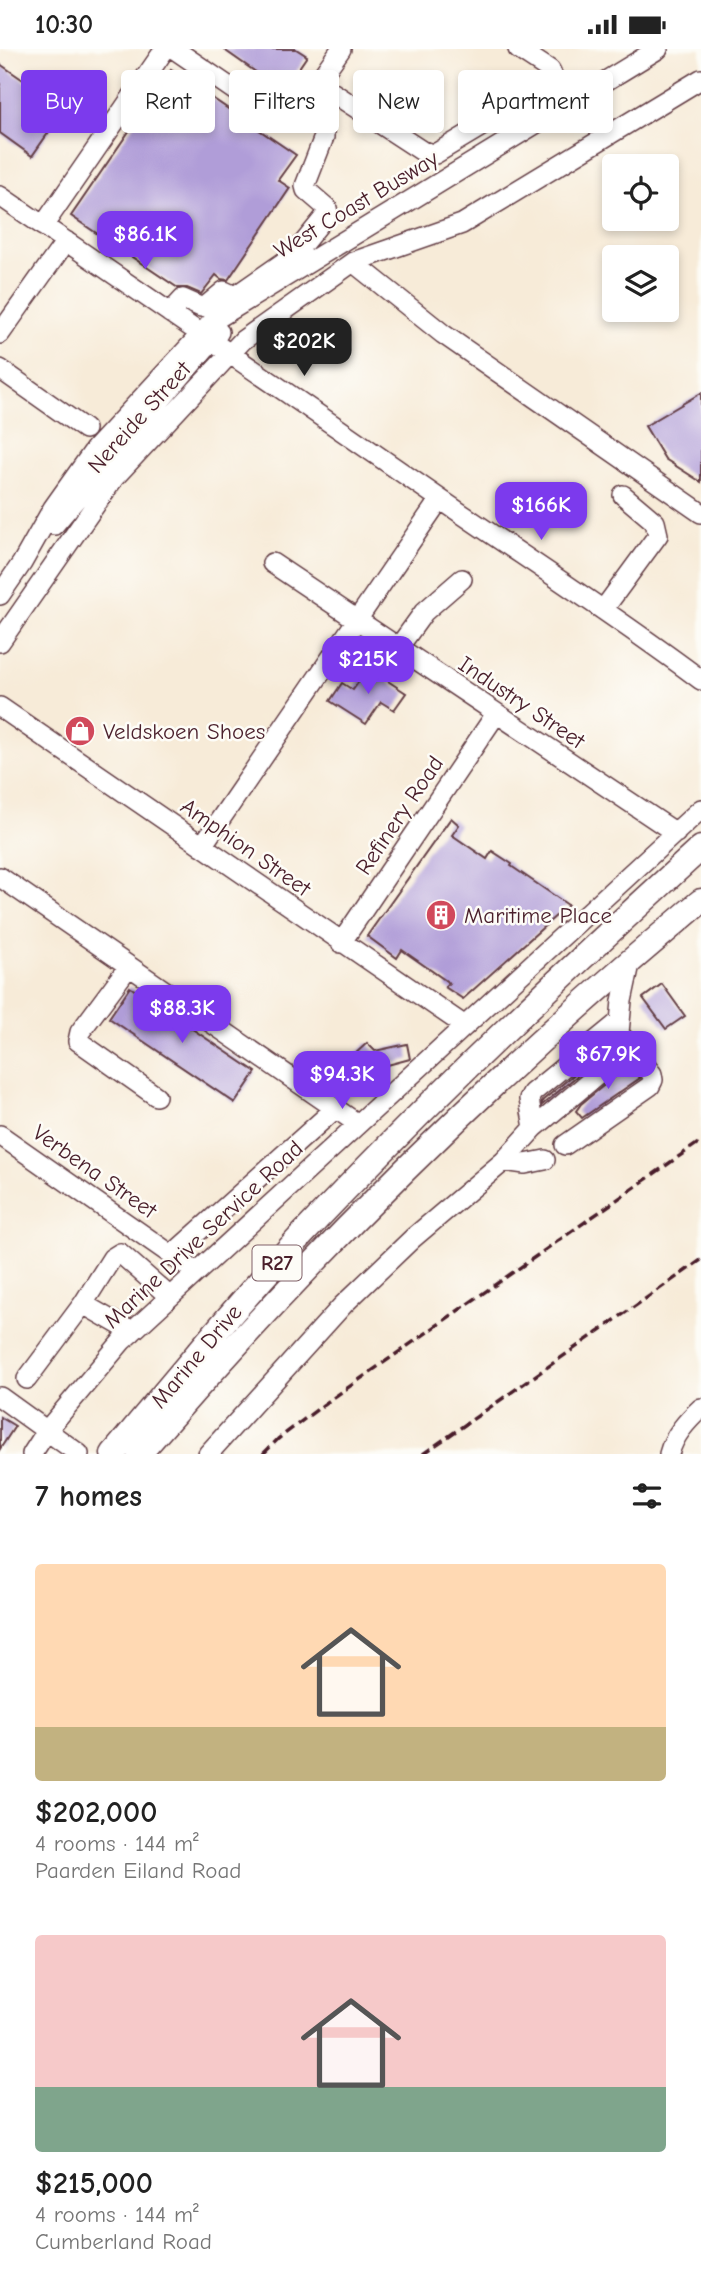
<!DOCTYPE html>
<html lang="en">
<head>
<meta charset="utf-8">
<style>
	body { margin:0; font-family:"Comic Neue",sans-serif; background:#f2f2f2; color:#222; height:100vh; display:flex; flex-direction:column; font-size:26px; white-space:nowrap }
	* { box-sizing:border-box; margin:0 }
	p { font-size:23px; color:#767676 }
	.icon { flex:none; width:38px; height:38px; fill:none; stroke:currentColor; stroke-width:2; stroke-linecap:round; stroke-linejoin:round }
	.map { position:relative; height:1405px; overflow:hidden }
	.side { display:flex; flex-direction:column; background:#fff; flex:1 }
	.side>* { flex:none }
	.top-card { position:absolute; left:21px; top:21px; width:660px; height:63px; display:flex; gap:14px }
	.controls { position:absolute; left:602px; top:105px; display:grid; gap:14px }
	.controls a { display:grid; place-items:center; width:77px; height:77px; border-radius:7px; background:#fff; box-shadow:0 4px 10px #0003; font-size:35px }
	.price { position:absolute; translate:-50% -60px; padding:0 16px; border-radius:14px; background:#7c3aed; color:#fff; font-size:23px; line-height:46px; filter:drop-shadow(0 2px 4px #0008) }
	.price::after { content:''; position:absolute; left:50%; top:42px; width:21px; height:16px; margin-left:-10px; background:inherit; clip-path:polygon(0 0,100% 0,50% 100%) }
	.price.current { background:#222; color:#fff }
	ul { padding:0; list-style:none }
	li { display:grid; align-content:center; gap:14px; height:371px; padding:0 35px }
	li span { display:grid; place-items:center; height:217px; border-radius:7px; color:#555 }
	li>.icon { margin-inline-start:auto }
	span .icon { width:126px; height:126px; fill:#fffc; stroke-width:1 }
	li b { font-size:30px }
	h2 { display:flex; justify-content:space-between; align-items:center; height:84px; padding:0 35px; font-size:30px }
	.tag { padding:0 24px; border-radius:7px; background:#fff; box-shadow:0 4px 10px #0003; font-size:24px; line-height:63px }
	.tag.current { background:#7c3aed; color:#fff }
	.status { display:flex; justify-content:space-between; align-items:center; height:49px; padding:0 35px; background:#fff; direction:ltr }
	.status svg { height:19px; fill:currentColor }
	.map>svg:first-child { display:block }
</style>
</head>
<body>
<div class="status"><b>10:30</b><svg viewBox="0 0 49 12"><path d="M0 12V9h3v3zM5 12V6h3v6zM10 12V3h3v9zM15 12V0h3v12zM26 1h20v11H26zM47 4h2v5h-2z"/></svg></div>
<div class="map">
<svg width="701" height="1405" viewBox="0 0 701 1405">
	<rect width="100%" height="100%" fill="#fdfcf7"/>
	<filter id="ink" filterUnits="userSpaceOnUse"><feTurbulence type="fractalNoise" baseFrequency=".0143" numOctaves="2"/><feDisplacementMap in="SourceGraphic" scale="14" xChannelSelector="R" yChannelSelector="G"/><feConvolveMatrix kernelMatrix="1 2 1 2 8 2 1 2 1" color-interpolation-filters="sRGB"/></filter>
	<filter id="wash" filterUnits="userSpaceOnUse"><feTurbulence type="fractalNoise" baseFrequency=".00686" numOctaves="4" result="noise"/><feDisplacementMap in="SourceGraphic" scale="28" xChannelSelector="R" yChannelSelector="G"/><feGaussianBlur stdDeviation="1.57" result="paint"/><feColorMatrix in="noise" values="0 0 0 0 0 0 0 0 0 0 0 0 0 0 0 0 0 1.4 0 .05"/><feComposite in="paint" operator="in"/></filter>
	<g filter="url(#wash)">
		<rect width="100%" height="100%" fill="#f7ebd8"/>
		<g id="blocks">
			<!-- building -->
			<path fill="#b09dd8" d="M223,0H296L307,7L283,42Z
				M0,15L65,60L32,107L0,84Z
				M171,21L296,106L278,131L290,139L228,231L221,230L216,226L201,245L187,239H178L71,167Z
				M701,344V433L665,410L645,377Z
				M368,619L406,644L394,661L381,653L366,675L330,652L342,634L353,641Z
				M451,769L459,776L452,786L487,810L492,802L512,815L511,817L568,856L463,950L445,938L449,934L402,901L397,909L367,887Z
				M662,935L685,967L666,980L643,949Z
				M130,938L256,1023L235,1054L109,969Z
				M367,994L375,1002L407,995L410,1010L365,1022L364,1015L355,1005Z
				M606,999L608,1001L542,1056V1052Z
				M629,1016L640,1029L582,1069L576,1062L581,1055Z
				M0,1368L15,1377L0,1400Z"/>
		</g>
	</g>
	<g filter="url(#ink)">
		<use href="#blocks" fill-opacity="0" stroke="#643e45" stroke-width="2"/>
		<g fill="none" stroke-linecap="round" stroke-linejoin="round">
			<!-- minor casing -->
			<g stroke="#643e45" stroke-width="22">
				<path id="minor" d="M174,0L266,63L276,66L298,61L341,0
					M318,34L422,102L435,105L549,37C554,31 554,28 550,21L518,0
					M0,147C147,248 294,348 440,450C527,510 616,567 701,631
					M43,177L165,0
					M353,213L443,285L701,464
					M170,264L183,250L201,258L206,257L224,242L235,247L294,206L328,164L327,159L306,141L305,137L324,88V73L313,40
					M0,285L66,192
					M0,320L85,380
					M54,476L219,283
					M272,514L676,784
					M0,546L22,514L53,459L95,400L213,272L658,0
					M603,561L658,486L655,473L623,446
					M0,593L114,429L243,291L353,213L462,175L701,30
					M398,599L424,563L462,530
					M0,658L465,977
					M202,797L440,450
					M0,828L358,1075
					M341,894L496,665
					M129,917L80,983L78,992L156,1047
					M620,972L532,1044L529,1050L534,1079L631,998
					M0,1086L196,1223
					M565,1096L650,1037L653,1031L652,1025L619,984L622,952L631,910
					M504,1112L525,1115L545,1111
					M173,1205L336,1059
					M83,1255L132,1283
					M27,1330L83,1255L112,1209L120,1204L170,1248
					M0,1348L79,1405
					M32,1405L48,1380L122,1292L701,760
					M208,1405L343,1256L413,1189L504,1112L534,1079
					M669,1405C674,1386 687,1372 701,1359"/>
			</g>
			<!-- major casing -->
			<g stroke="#643e45" stroke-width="27">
				<path id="major" d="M113,1405C174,1332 235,1258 300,1188C428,1052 564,924 701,799
					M139,1405C311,1206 499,1021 701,852"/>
			</g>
			<!-- minor -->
			<use href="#minor" stroke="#fff" stroke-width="19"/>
			<!-- major -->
			<use href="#major" stroke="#fff" stroke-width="24"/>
			<!-- rail -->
			<path stroke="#4a1f2b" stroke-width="3.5" stroke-dasharray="10 5" stroke-linecap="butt" d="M263,1405L278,1390L323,1356L701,1092
				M423,1405L701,1211"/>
		</g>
	</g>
	<!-- icons -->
	<defs>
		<g id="shop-disc" transform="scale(1.575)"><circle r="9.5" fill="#d1495b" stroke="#fdfcf7"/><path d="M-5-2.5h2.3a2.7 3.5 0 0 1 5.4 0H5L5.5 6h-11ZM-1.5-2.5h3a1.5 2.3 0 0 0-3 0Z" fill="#fff"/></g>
		<g id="building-disc" transform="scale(1.575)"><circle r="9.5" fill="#d1495b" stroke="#fdfcf7"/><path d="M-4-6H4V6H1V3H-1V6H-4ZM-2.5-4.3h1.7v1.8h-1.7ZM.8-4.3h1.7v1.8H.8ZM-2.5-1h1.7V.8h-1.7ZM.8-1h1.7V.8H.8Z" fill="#fff"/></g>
	</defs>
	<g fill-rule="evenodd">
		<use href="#shop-disc" x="80" y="682"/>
		<use href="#building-disc" x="441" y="866"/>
	</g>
	<g text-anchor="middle" stroke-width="5" stroke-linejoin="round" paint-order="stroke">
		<!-- shield labels -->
		<rect fill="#fdfcf7" stroke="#806168" stroke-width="2" x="252.5" y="1196.5" width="49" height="35" rx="5"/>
		<g font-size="21" font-weight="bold" fill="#4a1f2b">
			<text x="277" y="1221">R27</text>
		</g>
		<!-- street labels -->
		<g font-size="23" fill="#4a1f2b" stroke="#fdfcf7">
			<text transform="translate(356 155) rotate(-31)" y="8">West Coast Busway</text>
			<text transform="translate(139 368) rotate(-48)" y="8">Nereide Street</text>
			<text transform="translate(522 653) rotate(34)" y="8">Industry Street</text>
			<text transform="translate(399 766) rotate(-56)" y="8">Refinery Road</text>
			<text transform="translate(246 798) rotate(35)" y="8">Amphion Street</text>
			<text transform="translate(95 1122) rotate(35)" y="8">Verbena Street</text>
			<text transform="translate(203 1185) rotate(-43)" y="8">Marine Drive Service Road</text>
			<text transform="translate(196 1307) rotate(-50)" y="8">Marine Drive</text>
		</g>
		<!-- poi labels -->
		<g font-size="23" fill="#4a1f2b" stroke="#fdfcf7" text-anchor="start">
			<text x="103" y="690">Veldskoen Shoes</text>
			<text x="464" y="874">Maritime Place</text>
		</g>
	</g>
</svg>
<div class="controls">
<a><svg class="icon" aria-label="locate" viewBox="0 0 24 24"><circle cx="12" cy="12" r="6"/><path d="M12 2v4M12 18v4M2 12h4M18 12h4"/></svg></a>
<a><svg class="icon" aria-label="layers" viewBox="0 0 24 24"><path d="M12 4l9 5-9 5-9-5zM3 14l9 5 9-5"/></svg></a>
</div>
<b class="price" style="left:145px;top:222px">$86.1K</b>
<b class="price current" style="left:304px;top:329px">$202K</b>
<b class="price" style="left:541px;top:493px">$166K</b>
<b class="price" style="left:368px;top:647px">$215K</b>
<b class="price" style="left:182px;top:996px">$88.3K</b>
<b class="price" style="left:608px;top:1042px">$67.9K</b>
<b class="price" style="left:342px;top:1062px">$94.3K</b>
<div class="top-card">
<a class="tag current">Buy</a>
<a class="tag">Rent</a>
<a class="tag">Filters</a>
<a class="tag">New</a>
<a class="tag">Apartment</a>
</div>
</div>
<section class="side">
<h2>7 homes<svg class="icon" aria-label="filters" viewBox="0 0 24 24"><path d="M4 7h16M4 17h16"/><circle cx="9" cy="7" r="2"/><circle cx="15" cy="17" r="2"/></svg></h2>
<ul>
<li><span style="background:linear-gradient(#ffd9b3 75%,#c2b280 0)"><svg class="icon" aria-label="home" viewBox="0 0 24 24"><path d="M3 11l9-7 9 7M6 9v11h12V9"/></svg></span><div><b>$202,000</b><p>4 rooms · 144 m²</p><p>Paarden Eiland Road</p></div></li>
<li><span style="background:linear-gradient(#f6c9c9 70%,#7fa58c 0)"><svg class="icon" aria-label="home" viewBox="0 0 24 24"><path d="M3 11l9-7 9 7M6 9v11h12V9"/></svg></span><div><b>$215,000</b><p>4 rooms · 144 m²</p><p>Cumberland Road</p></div></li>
</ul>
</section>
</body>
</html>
